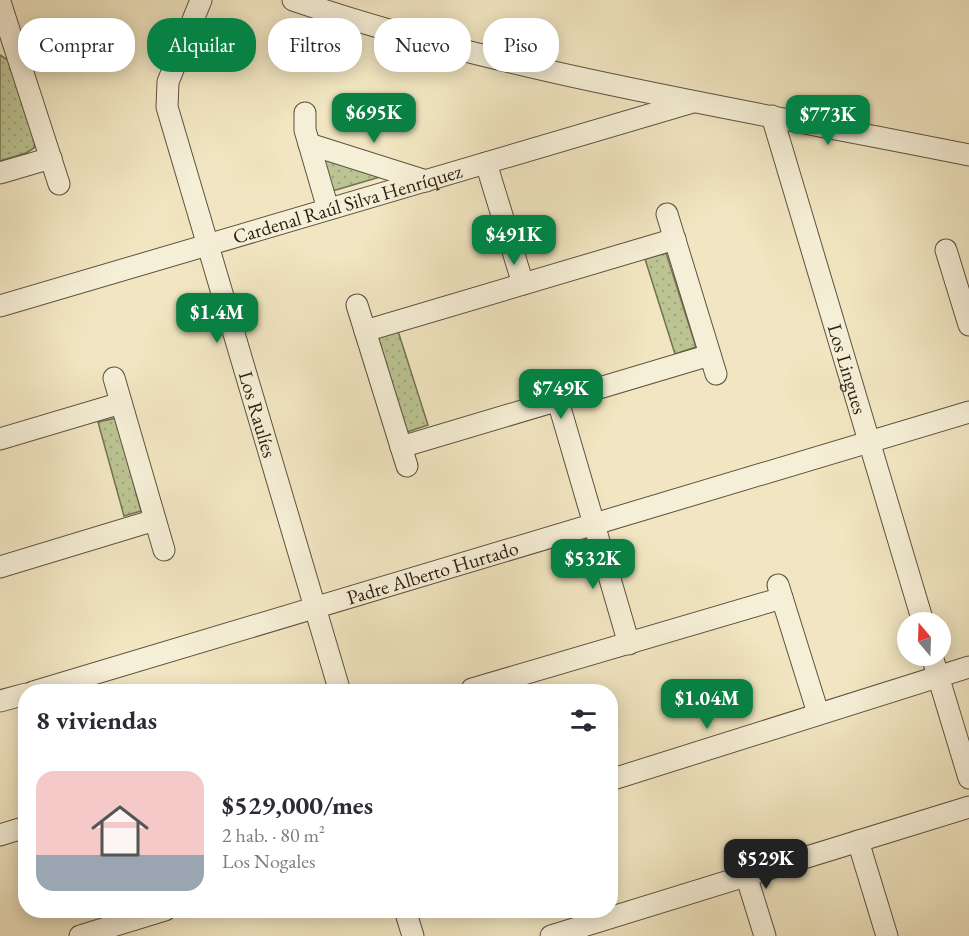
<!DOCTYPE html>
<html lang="es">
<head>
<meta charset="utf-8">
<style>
	body { margin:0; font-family:"EB Garamond",serif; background:#f7f7f7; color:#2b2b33; height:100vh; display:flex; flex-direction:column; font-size:22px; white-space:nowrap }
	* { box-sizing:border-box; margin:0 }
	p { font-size:20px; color:#7c7c81 }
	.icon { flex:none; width:33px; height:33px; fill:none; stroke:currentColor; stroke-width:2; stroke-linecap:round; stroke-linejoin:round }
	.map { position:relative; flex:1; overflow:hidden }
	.sheet { position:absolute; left:18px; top:684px; width:600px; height:234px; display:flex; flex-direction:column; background:#fff; border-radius:24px; box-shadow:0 3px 15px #0003 }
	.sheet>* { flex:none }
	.hud { position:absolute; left:18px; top:18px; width:600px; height:54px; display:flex; gap:12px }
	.needle { width:39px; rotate:341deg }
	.controls { position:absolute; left:897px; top:612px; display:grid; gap:12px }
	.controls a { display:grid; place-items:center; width:54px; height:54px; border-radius:50%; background:#fff; box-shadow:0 3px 15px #0003; font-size:30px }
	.price { position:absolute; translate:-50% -51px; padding:0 14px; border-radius:12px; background:#0b8043; color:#fff; font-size:20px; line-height:39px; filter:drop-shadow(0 2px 3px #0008) }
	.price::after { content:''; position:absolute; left:50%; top:36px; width:18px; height:14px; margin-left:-9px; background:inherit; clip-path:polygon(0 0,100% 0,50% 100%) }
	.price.active { background:#222; color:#fff }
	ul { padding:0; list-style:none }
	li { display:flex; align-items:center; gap:18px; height:150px; padding:0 18px }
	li+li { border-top:2px solid #e1e1e2 }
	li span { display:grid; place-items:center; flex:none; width:168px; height:120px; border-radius:18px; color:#555 }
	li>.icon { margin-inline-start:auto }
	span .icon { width:72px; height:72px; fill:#fffc; stroke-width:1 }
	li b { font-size:26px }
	h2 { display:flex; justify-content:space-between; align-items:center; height:72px; padding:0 18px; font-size:26px }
	.chip { padding:0 21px; border-radius:24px; background:#fff; box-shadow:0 3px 15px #0003; font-size:21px; line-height:54px }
	.chip.active { background:#0b8043; color:#fff }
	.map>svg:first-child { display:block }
</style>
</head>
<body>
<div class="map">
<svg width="969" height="936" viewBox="0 0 969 936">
	<defs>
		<pattern id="grass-dots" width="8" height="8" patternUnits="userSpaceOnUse" patternTransform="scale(1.5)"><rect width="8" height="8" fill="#bbc492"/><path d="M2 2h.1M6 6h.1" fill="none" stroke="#a1a87d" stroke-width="1.8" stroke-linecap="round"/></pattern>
	</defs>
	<rect width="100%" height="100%" fill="#f1e6c1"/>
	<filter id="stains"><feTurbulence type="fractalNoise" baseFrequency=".00333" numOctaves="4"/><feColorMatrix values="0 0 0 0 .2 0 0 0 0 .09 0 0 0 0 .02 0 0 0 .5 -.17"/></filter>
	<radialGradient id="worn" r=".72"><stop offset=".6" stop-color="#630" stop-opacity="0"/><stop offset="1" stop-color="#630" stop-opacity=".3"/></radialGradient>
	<!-- grass -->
	<path fill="url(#grass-dots)" stroke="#747254" stroke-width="1.5" d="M0,55L11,62L35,139L34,148L26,153L0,161Z
		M327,156L390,174L329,192L321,161Z
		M666,253L696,347L675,354L645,259Z
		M398,331L428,425L407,432L377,338Z
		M116,418L141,511L124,516L98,422Z"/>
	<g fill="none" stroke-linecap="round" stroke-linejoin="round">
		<!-- minor casing -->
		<g stroke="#5e5240" stroke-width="23">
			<g id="minor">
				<path id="s1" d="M201,0L168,82L167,107L340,692"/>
				<path d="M293,0C513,75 742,109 969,155"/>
				<path d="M1,5L59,184"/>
				<path d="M305,113V130L328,209"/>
				<path id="s2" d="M772,116L923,622"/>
				<path d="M309,144L426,181"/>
				<path d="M486,163L523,284"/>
				<path d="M0,173L51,158"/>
				<path d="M667,214L716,374"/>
				<path d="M946,250L969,325"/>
				<path d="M357,305L407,466"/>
				<path id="s3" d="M0,306L693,102"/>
				<path d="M365,331L675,239"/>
				<path d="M114,378L164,550"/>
				<path d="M558,401L629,644"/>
				<path d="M0,439L121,403"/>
				<path d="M401,447L710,355"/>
				<path d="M0,567L155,520"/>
				<path d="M778,585L818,713"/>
				<path d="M932,656L969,778"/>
				<path d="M472,689L782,598"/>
				<path id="s4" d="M33,692L969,412"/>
				<path d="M0,701L26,694"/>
				<path d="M610,780L969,667"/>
				<path d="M0,835L26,827"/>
				<path d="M858,841L887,936"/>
				<path d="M746,875L765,936"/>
				<path d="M405,910L413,936"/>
				<path d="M80,936L165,910"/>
				<path d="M551,936L969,807"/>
			</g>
		</g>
		<!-- minor -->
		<use href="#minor" stroke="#f6efd7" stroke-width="21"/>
	</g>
	<g text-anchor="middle" stroke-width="5" stroke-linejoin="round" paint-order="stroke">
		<!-- street labels -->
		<g font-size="20" fill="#2d2115" stroke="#f6efd7">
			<text dy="7" stroke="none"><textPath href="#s3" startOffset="362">Cardenal Raúl Silva Henríquez</textPath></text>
			<text dy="7" stroke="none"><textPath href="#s2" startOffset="264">Los Lingues</textPath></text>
			<text dy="7" stroke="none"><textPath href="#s1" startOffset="434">Los Raulíes</textPath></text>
			<text dy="7" stroke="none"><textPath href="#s4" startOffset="417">Padre Alberto Hurtado</textPath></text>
		</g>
	</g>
	<rect width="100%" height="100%" filter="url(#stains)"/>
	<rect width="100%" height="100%" fill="url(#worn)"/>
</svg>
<div class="controls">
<a><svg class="needle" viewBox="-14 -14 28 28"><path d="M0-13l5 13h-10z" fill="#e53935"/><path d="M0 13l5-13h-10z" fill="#7c7c81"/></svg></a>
</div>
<b class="price" style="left:374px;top:144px">$695K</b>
<b class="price" style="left:828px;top:146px">$773K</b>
<b class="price" style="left:514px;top:266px">$491K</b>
<b class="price" style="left:217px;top:344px">$1.4M</b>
<b class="price" style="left:561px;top:420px">$749K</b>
<b class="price" style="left:593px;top:590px">$532K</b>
<b class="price" style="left:707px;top:730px">$1.04M</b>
<b class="price active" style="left:766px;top:890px">$529K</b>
<div class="hud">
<a class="chip">Comprar</a>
<a class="chip active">Alquilar</a>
<a class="chip">Filtros</a>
<a class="chip">Nuevo</a>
<a class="chip">Piso</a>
</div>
<section class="sheet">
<h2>8 viviendas<svg class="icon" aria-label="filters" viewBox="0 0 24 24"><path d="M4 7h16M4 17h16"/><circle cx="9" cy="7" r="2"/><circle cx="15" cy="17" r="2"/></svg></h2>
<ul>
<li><span style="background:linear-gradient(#f6c9c9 70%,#9aa5b1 0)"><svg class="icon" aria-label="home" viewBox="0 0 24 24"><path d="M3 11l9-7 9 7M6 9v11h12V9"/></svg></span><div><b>$529,000/mes</b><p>2 hab. · 80 m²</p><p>Los Nogales</p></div></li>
</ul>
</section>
</div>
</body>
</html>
